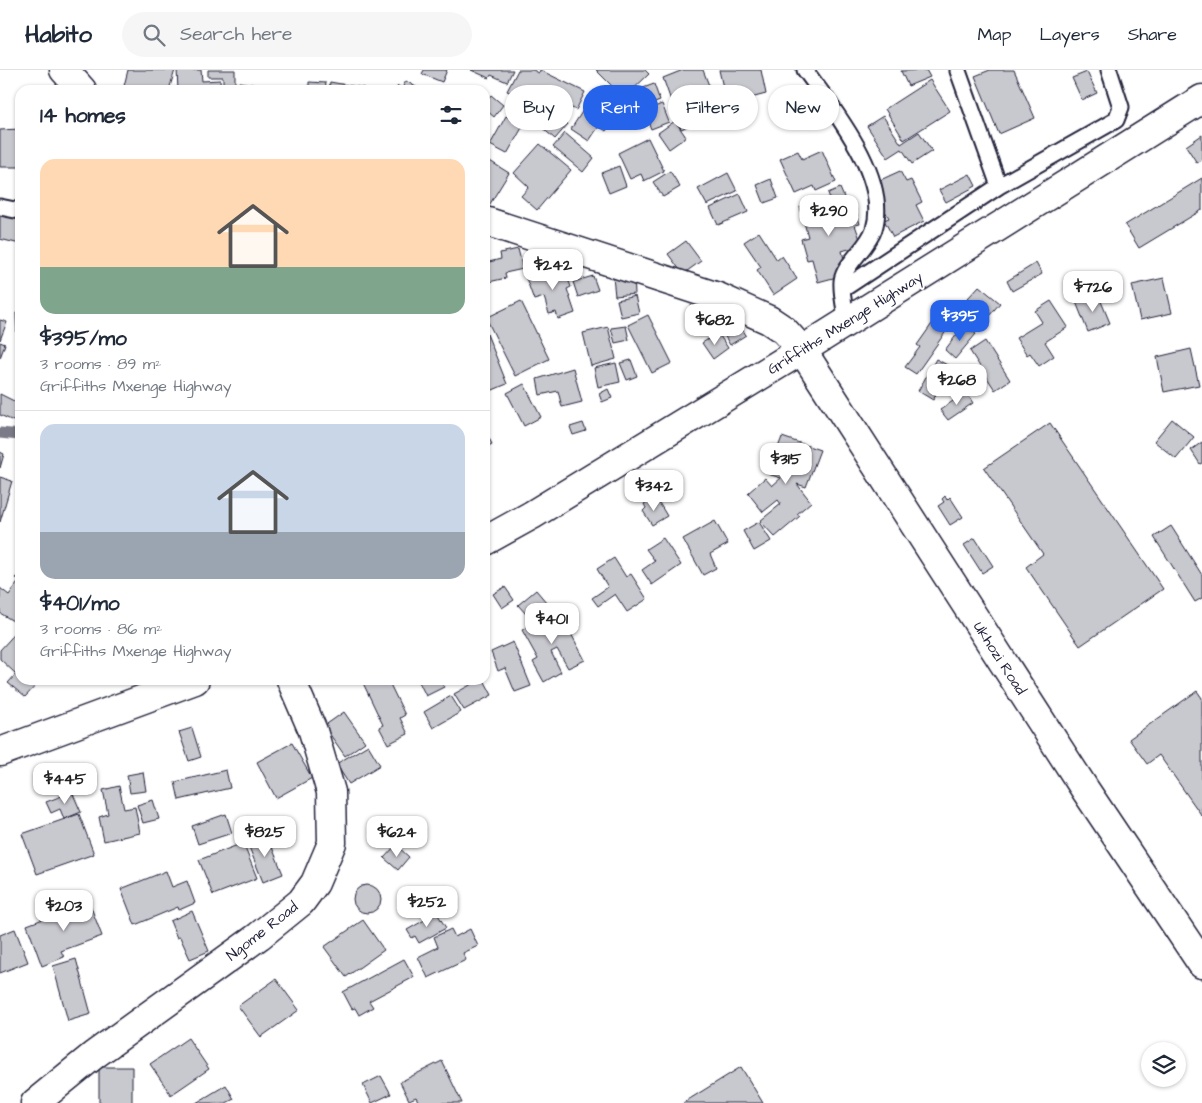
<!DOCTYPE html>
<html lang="en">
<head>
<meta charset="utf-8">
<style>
	body { margin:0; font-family:"Architects Daughter",sans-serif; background:#f6f6f7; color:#1f2937; height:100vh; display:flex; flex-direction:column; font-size:19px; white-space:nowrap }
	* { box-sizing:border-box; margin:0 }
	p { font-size:16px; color:#747a83 }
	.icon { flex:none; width:28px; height:28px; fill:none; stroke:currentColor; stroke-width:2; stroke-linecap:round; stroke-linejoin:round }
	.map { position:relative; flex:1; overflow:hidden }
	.side { position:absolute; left:15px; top:15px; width:475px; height:600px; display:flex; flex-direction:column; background:#fff; border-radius:15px; box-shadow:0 1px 4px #0004 }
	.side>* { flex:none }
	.guide { position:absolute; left:505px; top:15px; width:475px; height:45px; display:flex; gap:10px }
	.controls { position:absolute; left:1141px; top:972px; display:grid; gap:10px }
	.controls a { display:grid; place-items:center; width:45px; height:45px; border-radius:50%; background:#fff; box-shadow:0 1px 4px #0004; font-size:25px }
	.price { position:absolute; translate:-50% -42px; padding:0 11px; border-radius:10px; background:#fff; color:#222; font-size:16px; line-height:32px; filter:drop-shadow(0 1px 2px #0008) }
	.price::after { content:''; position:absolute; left:50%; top:30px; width:15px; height:11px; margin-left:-8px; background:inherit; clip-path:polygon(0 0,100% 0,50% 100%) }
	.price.current { background:#2563eb; color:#fff }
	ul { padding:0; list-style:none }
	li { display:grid; align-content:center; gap:10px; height:265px; padding:0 25px }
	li+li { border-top:1px solid #e0e1e3 }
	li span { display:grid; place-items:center; height:155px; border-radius:15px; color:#555 }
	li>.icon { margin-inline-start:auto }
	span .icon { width:90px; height:90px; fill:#fffc; stroke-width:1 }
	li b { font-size:21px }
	h2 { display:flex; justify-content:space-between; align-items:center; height:60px; padding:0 25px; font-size:21px }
	.pill { padding:0 18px; border-radius:22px; background:#fff; box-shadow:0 1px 4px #0004; font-size:18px; line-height:45px }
	.pill.current { background:#2563eb; color:#fff }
	header { display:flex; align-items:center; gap:30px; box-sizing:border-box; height:70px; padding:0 25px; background:#fff; border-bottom:1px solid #e0e1e3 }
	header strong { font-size:24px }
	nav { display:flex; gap:28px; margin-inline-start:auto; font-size:18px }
	.search { width:350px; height:45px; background:#f6f6f7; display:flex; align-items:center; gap:12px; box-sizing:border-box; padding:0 18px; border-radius:28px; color:#747a83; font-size:19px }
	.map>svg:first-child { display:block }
</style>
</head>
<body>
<header>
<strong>Habito</strong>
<div class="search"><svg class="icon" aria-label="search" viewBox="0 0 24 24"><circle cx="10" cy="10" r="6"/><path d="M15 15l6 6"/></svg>Search here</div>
<nav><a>Map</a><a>Layers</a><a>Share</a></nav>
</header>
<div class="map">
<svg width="1202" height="1033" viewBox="0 0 1202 1033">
	<rect width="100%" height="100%" fill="#fff"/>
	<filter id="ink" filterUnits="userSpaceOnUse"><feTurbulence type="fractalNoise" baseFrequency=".02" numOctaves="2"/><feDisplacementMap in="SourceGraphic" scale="10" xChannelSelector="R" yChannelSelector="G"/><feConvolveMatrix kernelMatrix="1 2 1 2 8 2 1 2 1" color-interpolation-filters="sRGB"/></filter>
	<g filter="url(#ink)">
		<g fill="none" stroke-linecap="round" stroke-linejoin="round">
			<!-- stream -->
			<path stroke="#7a7a88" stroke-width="11" d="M0,363L20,365"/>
		</g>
		<!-- building -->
		<path fill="#c8c8cf" stroke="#22223b" d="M128,0H175L169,20H123Z
			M177,0H201L202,11L220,10L221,20H178Z
			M208,0H235V18H223V7H208Z
			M424,0H447L442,12L422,4Z
			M471,0H513L507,12L491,5L489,8Z
			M518,0H533L539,3L540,0L585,22L576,40L543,24L530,44L518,39L523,28L507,21Z
			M596,0H645L649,4L624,28Z
			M683,0H703L720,44L681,59L663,8Z
			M719,0H761L766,24L747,29L746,24L740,26L744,41L729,44Z
			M926,0L930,7L908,16L901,1Z
			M990,0H1014L1035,48L999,64L975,6Z
			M1087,2L1097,23L1082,30L1072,8Z
			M930,10L950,41L904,70L885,39Z
			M406,11L421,20H395L398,16L402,18Z
			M239,12L286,20H238Z
			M309,12L326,13L325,20H309Z
			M330,12L364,18V20H329Z
			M654,14L660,31L642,38L635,21Z
			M491,25L503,35L494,47L485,39V32Z
			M591,28L617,45L606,61L599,56L589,71L571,59Z
			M544,33L568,54L555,69L531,48Z
			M662,34L669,52L651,59L644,41Z
			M506,46L523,56L507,84L490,75Z
			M883,46L901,74L919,62L932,81L912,94L902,79L888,88L867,56Z
			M675,51L686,67L669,79L658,63Z
			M20,59V97H0V60Z
			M565,63L594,88L583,102L553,77Z
			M1202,65V90L1197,93L1186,76Z
			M648,68L664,101L644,111L641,104L630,109L618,83Z
			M540,74L571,100L537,140L521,126L529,117L514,103Z
			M822,80L836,112L816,121L814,116L796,124L780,89L798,81L802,89Z
			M485,88L509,103L488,137L485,135Z
			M619,96L626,116L609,123L601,103Z
			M670,101L680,117L663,127L653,112Z
			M900,101L906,112L911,110L922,132L916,135L924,151L893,167L884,150L889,148L879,130L884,128L876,112Z
			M728,103L737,121L707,135L698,119Z
			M970,104L976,116L946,132L939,120Z
			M1202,108V140L1139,178L1125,155Z
			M771,109L778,128L764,133L757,115Z
			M840,118L846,132L833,137L828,123Z
			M740,124L748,142L718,155L710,138Z
			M829,128L832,140L854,133L860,154L855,155L862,175L842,181L848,204L818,212L812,189L807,190L801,169L808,167L800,137Z
			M0,145L20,150V174L0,169Z
			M759,162L777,190L782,186L797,209L773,225L757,200L761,197L744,172Z
			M686,171L701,191L683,204L668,184Z
			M518,179L523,199L505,203L506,208L489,212L485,193L501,189L500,183Z
			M1036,193L1042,204L1012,221L1007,211Z
			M563,195L571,217L567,219L575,243L558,249L556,242L549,244L544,227L534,230L526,208Z
			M634,205L635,224L615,226L613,207Z
			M593,206L598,220L578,227L573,212Z
			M1164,208L1172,243L1140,250L1132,215Z
			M979,216L1000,233L979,258L958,239Z
			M1098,224L1110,253L1088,262L1076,232Z
			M635,226L639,243L621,247L617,230Z
			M521,231L549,289L515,306L486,248Z
			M1051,231L1068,257L1045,272L1054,286L1039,296L1030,283L1027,285L1016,268L1042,252L1035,241Z
			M941,241L954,250L916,304L905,297L920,277L917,275Z
			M20,242V273H17L16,243Z
			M648,245L672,293L652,303L628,255Z
			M736,249L746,265L730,275L720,258Z
			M0,250L7,252L0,270Z
			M964,255L976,264L955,289L945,280Z
			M626,256L629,270L615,273L611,258Z
			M608,257L616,289L591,296L583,263Z
			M718,263L728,278L713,289L702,273Z
			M487,264L507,314L488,322L485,314Z
			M985,271L1010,310L995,320L970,281Z
			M0,272L5,274L0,288Z
			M1191,279L1199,315L1164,322L1157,287Z
			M936,289L951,297L933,330L918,321Z
			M631,290L637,306L627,310L620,293Z
			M616,293L620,312L598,317L594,298Z
			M573,298L582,332L562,337L558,321L540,325L537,309Z
			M524,314L541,347L524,356L507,323Z
			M608,319L612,328L602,332L599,324Z
			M966,322L973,333L948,350L940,340Z
			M0,324L20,334V354L0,345Z
			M1172,349L1194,367L1176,389L1154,371Z
			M583,353L586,361L573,365L570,357Z
			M1050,353L1163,519L1080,576L1026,497L1043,484L984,398Z
			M485,361L492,374L485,378Z
			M782,367L820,380L806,417L797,414L811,432L797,444L800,446L775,467L760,451L781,434L778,430L763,442L748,423L765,408L772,416L781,408L768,404Z
			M1202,372V393L1200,394L1191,380Z
			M0,382L4,384L0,398Z
			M0,407L12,411L0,452Z
			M945,426L947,430L950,427L963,447L950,455L938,436L944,432L942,429Z
			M653,428L656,432L658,431L667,446L652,455L643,441L646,438L644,434Z
			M715,451L728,474L710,484L716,498L703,505L683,469Z
			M759,452L771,471L754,481L743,461Z
			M1171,456L1202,505V528L1195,532L1154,467Z
			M663,468L681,495L652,515L642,500L655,491L646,479Z
			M975,468L993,496L982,503L964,475Z
			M614,488L626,507L631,504L647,529L627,542L615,524L598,536L592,528L608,517L597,499Z
			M20,503V541L13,551L0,543V518L9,525L20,510L16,508Z
			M505,517L514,530L502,538L493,524Z
			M536,520L552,539L534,553L518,535Z
			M559,541L585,590L568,598L557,579L551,582L561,602L544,612L533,592L538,589L522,560Z
			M20,558V610H41L25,627L8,613L16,604L0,589V580Z
			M513,572L531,616L515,622L505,598L498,601L491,582Z
			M370,610H388L405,645L400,648L408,664L388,674L379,657L383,655L363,613Z
			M418,610H440L444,617L426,626Z
			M479,610H484L492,625L464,640L454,624Z
			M1197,621L1202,628V746L1159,685L1147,694L1129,669Z
			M451,626L461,642L433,658L424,642Z
			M344,642L365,672L345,686L324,656Z
			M192,658L201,687L189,691L179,662Z
			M292,673L312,708L276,728L257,692Z
			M368,675L380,695L349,714L336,694Z
			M226,700L230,718L179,730L175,712Z
			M143,702L146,721L130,723L127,705Z
			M119,716L124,739L135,737L140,763L104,771L99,747L108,744L103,720Z
			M72,722L81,742L64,749L60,739L51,743L46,732Z
			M153,730L159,749L143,753L137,735Z
			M79,744L94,784L37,804L22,764Z
			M226,744L232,763L198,774L192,756Z
			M267,765L283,804L263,812L247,772Z
			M243,773L257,808L213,825L199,790Z
			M396,775L409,787L398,800L384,788Z
			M166,801L172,817L187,811L195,833L179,840L178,837L135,855L121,819Z
			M353 829a14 14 0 1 1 28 0a14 14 0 1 1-28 0Z
			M89,832L102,866L61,881L64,887L42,896L27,855Z
			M192,841L209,881L190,889L180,867L177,868L170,851Z
			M437,843L446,858L419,873L415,866L412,868L407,860Z
			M363,850L384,880L346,907L324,877Z
			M15,859L28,892L0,903V865Z
			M451,859L455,867L470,859L478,876L463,883L466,890L428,908L418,887L438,877L434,867Z
			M76,889L91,944L68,951L53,896Z
			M404,889L414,907L369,931L373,937L359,945L355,938L352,939L343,922Z
			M276,909L299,940L261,967L238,936Z
			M188,968L209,999L171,1025L150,994Z
			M442,991L462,1033H419L416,1027L409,1030L400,1012Z
			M99,997H132V1033H99Z
			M741,997L763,1033H683Z
			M381,1006L391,1024L372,1033L363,1015Z
			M226,1015L234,1029L226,1033H196Z"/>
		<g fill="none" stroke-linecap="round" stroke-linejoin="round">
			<!-- lane casing -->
			<g stroke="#22223b" stroke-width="19">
				<path id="lane" d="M805,0C833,39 890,108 874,159C868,178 844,194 842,211C841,224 845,239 847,252
					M999,116L1116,50L1121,37L1109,0
					M0,137L20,141
					M843,219L999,116L958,1"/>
			</g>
			<!-- street casing -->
			<g stroke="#22223b" stroke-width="31">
				<path id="street" d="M64,0L82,20
					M485,151L718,227L769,250L784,260L802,280L1086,721L1202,894
					M35,1033L94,985L259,866L301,832L315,813L332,773L331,722L313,661L291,610"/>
			</g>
			<!-- secondary casing -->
			<g stroke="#22223b" stroke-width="31">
				<path id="secondary" d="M485,471L532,445L802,280L1202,29
					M0,682L195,610"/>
			</g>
			<!-- lane -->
			<use href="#lane" stroke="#fff" stroke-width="15"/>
			<!-- street -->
			<use href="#street" stroke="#fff" stroke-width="28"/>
			<!-- secondary -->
			<use href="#secondary" stroke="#fff" stroke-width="28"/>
		</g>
	</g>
	<g text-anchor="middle" stroke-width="4" stroke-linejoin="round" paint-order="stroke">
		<!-- street labels -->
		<g font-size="15" fill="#22223b" stroke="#fff">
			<text transform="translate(845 253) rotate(-32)" y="5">Griffiths Mxenge Highway</text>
			<text transform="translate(1000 588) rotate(57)" y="5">Ukhozi Road</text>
			<text transform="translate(262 861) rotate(-38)" y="5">Ngome Road</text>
		</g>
	</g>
</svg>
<div class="controls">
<a><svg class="icon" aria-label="layers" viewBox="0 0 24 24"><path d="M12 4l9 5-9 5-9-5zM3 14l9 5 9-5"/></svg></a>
</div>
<b class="price" style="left:829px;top:167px">$290</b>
<b class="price" style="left:553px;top:221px">$242</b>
<b class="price" style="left:1093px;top:243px">$726</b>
<b class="price current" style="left:960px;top:272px">$395</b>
<b class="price" style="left:715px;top:276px">$682</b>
<b class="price" style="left:957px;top:336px">$268</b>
<b class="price" style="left:786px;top:415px">$315</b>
<b class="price" style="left:654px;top:442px">$342</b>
<b class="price" style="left:552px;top:575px">$401</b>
<b class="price" style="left:65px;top:735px">$445</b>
<b class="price" style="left:265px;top:788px">$825</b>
<b class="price" style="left:397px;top:788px">$624</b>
<b class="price" style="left:427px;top:858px">$252</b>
<b class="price" style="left:64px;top:862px">$203</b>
<div class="guide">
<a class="pill">Buy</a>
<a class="pill current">Rent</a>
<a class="pill">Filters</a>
<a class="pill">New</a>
</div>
<section class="side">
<h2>14 homes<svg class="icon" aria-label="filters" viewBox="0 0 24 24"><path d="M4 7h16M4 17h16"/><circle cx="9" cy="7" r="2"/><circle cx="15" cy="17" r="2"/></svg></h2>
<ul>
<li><span style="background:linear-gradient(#ffd9b3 70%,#7fa58c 0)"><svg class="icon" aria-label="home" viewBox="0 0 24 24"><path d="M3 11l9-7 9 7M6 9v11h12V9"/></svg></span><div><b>$395/mo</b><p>3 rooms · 89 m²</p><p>Griffiths Mxenge Highway</p></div></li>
<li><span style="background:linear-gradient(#c9d6e8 70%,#9aa5b1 0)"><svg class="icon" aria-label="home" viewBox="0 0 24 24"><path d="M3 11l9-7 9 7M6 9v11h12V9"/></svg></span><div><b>$401/mo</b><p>3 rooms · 86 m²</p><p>Griffiths Mxenge Highway</p></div></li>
</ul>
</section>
</div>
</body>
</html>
